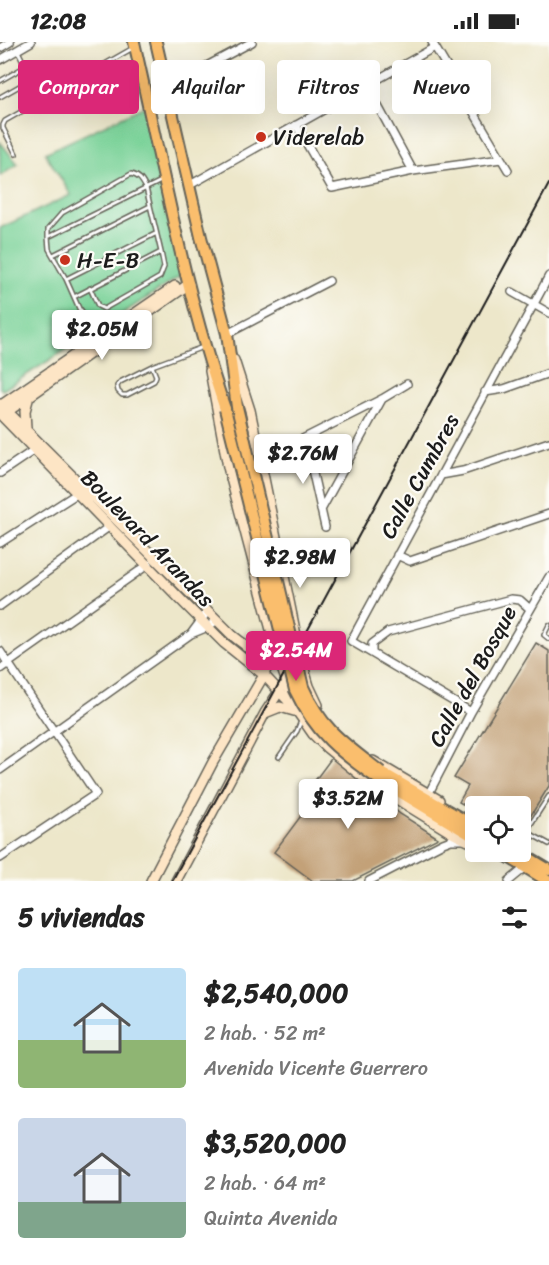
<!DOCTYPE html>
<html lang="es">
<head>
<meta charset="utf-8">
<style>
	body { margin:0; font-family:Sriracha,sans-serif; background:#f6f6f6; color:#222; height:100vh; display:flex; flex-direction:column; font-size:22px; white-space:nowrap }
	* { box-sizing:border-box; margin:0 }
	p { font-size:20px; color:#767676 }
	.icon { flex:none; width:33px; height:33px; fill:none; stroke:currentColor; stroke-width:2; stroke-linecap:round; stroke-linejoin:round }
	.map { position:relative; height:839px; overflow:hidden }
	.panel { display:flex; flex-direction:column; background:#fff; flex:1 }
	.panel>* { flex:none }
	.banner { position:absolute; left:18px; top:18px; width:513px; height:54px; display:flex; gap:12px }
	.controls { position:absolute; left:465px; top:754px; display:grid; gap:12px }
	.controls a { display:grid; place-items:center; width:66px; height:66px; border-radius:6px; background:#fff; box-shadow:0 6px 24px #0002; font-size:30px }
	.price { position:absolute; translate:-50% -51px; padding:0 14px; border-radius:6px; background:#fff; color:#222; font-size:20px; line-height:39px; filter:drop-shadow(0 2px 3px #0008) }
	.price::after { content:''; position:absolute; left:50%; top:36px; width:18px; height:14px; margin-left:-9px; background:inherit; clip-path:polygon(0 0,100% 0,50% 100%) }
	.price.active { background:#db2777; color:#fff }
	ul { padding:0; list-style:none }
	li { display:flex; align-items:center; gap:18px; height:150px; padding:0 18px }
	li span { display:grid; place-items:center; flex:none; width:168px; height:120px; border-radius:6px; color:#555 }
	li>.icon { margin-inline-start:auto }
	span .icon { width:72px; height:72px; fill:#fffc; stroke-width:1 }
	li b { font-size:26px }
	h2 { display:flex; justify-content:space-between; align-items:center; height:72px; padding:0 18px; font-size:26px }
	.pill { padding:0 21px; border-radius:6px; background:#fff; box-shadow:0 6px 24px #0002; font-size:21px; line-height:54px }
	.pill.active { background:#db2777; color:#fff }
	.status { display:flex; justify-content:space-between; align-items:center; height:42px; padding:0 30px; background:#fff; direction:ltr }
	.status svg { height:16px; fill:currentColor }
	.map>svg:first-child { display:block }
</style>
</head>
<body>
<div class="status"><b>12:08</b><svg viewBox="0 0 49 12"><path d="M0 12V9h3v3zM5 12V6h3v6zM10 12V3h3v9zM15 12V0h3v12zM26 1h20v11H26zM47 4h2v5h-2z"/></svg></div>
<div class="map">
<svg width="549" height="839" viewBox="0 0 549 839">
	<rect width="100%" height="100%" fill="#fdfcf7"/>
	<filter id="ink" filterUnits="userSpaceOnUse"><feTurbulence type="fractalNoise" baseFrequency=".0167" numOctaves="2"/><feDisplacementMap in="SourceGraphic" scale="12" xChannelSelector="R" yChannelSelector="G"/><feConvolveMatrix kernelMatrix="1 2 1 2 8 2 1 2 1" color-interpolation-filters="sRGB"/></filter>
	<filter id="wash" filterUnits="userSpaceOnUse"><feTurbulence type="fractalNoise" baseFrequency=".008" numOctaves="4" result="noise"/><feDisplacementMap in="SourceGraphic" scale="24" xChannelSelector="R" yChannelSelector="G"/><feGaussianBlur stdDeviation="1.35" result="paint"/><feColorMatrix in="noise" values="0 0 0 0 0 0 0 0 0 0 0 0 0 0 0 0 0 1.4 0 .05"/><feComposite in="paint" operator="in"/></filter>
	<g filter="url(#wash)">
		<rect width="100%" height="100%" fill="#ede7ca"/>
		<!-- green -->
		<path fill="#78d197" stroke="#4a765a" stroke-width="1.5" d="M145,64L181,234L3,348L0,346V186L71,153L45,111Z
			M0,100L18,122L0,134Z"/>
		<g id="blocks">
			<!-- building -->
			<path fill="#c3a178" d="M536,601L549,609V744L520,791V765H476V770L459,760L468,744L454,736Z
				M333,714L400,772L438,796L353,839H313L274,810L321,747L313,741Z"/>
		</g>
	</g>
	<g filter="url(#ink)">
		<use href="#blocks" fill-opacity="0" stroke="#656359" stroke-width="1.5"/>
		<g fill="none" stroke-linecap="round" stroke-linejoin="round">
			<!-- lane casing -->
			<g stroke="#656359" stroke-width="6">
				<path id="lane" d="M0,39L26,24
					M74,41L88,66L92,68L124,52L125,49L109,20
					M0,55L30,38L31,35L18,9
					M16,112L3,86V83L5,79L133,6
					M48,195V187L62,171L131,132C140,134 142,139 146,146L161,210L74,255
					M53,213L150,164
					M66,237L155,192
					M90,246L98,264L104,267L160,235L164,225L161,210
					M81,268L99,295
					M93,298L66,237L49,207L48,195L161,139
					M152,324L156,334L154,339L127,353H122L118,349L117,344L120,340L152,324L203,305
					M549,583L544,593L549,597
					M279,715L297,689L301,679
					M549,754L527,788L529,791L549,802"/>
			</g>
			<!-- street casing -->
			<g stroke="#656359" stroke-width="10">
				<path id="street" d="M432,0L508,128
					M0,6L10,0
					M0,18L31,0
					M366,42L413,129
					M167,45L252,0
					M296,83L332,146L413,129L501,117
					M190,143L435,5
					M512,250L549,271
					M227,292L329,239
					M485,350L504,347L549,331
					M305,396L325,485
					M261,418L382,357L407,342
					M0,431L37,406
					M441,433L463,429L549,400
					M321,468L382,357
					M0,501L78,451
					M397,513L410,519L549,472
					M0,564L110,484
					M191,592L208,569
					M0,609L96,752L0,816
					M372,611V602L388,590L511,557L520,558L530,567
					M0,627L149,522
					M471,670L351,599L549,234
					M0,728L191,592L208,585L217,578
					M429,751L471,670L549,535
					M369,839L443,801L451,798H465
					M509,839L526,825"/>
			</g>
			<!-- secondary casing -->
			<g stroke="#656359" stroke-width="12">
				<path id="secondary" d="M234,318L250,368L298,603
					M210,329L228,425L279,618L297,669L313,692L327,706L369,740L450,790L468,799H476
					M0,362L232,593C248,606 263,617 284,619
					M0,364L175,244
					M0,372L185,562L224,601L264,633L291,662
					M4,372L189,242
					M26,386L25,369L29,354
					M246,605L279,599
					M301,617L309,644L318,663
					M265,671L280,665L294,669
					M373,719L439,758
					M151,839L213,720L264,633L272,611
					M176,839L265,671L282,645"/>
			</g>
			<!-- primary casing -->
			<g stroke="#656359" stroke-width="14">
				<path id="primary" d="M134,0C162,122 184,248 225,367
					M156,0L201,195L227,292L237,365
					M381,730L476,785
					M378,737L476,796
					M500,810L548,839
					M519,810L549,828"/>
			</g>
			<!-- lane -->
			<use href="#lane" stroke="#fff" stroke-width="3"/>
			<!-- street -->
			<use href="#street" stroke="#fff" stroke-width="7"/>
			<!-- secondary -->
			<use href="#secondary" stroke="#fde5c5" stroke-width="9"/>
			<!-- primary -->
			<use href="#primary" stroke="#fabe6d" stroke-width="10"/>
			<!-- rail -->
			<path stroke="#1c1c1c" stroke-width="2" d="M172,839L549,142"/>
			<!-- primary-bridge casing -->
			<g stroke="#656359" stroke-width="14" stroke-linecap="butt">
				<path id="primary-bridge" d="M237,365L303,645C322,688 345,702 381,730
					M225,367L295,648C315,691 340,710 378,737"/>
			</g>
			<!-- primary-bridge -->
			<use href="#primary-bridge" stroke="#fabe6d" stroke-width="10"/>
		</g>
	</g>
	<!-- markers -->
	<g fill="#c8321e" stroke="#fdfcf7" stroke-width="2">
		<circle cx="261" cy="95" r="6"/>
		<circle cx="65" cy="218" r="6"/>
	</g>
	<g text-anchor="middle" stroke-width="4.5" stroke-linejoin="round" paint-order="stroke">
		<!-- poi labels -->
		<g font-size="22" fill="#1c1c1c" stroke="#fdfcf7" text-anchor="start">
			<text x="273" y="103">Viderelab</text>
			<text x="77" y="226">H-E-B</text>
		</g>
		<!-- street labels -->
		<g font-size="22" fill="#1c1c1c" stroke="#fdfcf7">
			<text transform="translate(419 434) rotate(-61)" y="8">Calle Cumbres</text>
			<text transform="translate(148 496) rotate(46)" y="8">Boulevard Arandas</text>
			<text transform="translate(472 634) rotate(-61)" y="8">Calle del Bosque</text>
		</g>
	</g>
</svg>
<div class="controls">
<a><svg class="icon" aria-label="locate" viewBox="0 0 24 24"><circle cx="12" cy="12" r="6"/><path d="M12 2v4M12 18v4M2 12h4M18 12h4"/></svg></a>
</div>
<b class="price" style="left:102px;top:319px">$2.05M</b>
<b class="price" style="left:303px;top:443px">$2.76M</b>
<b class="price" style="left:300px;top:547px">$2.98M</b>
<b class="price active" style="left:296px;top:640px">$2.54M</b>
<b class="price" style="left:348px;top:788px">$3.52M</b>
<div class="banner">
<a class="pill active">Comprar</a>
<a class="pill">Alquilar</a>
<a class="pill">Filtros</a>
<a class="pill">Nuevo</a>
</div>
</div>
<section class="panel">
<h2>5 viviendas<svg class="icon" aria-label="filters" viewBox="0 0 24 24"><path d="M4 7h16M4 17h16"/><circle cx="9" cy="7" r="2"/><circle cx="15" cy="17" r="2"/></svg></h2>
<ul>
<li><span style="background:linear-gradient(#bfe0f5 60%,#8fb573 0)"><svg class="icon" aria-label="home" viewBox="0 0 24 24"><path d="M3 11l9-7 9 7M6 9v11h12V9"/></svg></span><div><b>$2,540,000</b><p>2 hab. · 52 m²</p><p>Avenida Vicente Guerrero</p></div></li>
<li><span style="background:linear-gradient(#c9d6e8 70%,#7fa58c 0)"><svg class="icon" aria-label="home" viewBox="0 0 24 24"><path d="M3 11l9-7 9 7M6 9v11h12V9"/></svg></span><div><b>$3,520,000</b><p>2 hab. · 64 m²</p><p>Quinta Avenida</p></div></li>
</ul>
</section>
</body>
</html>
